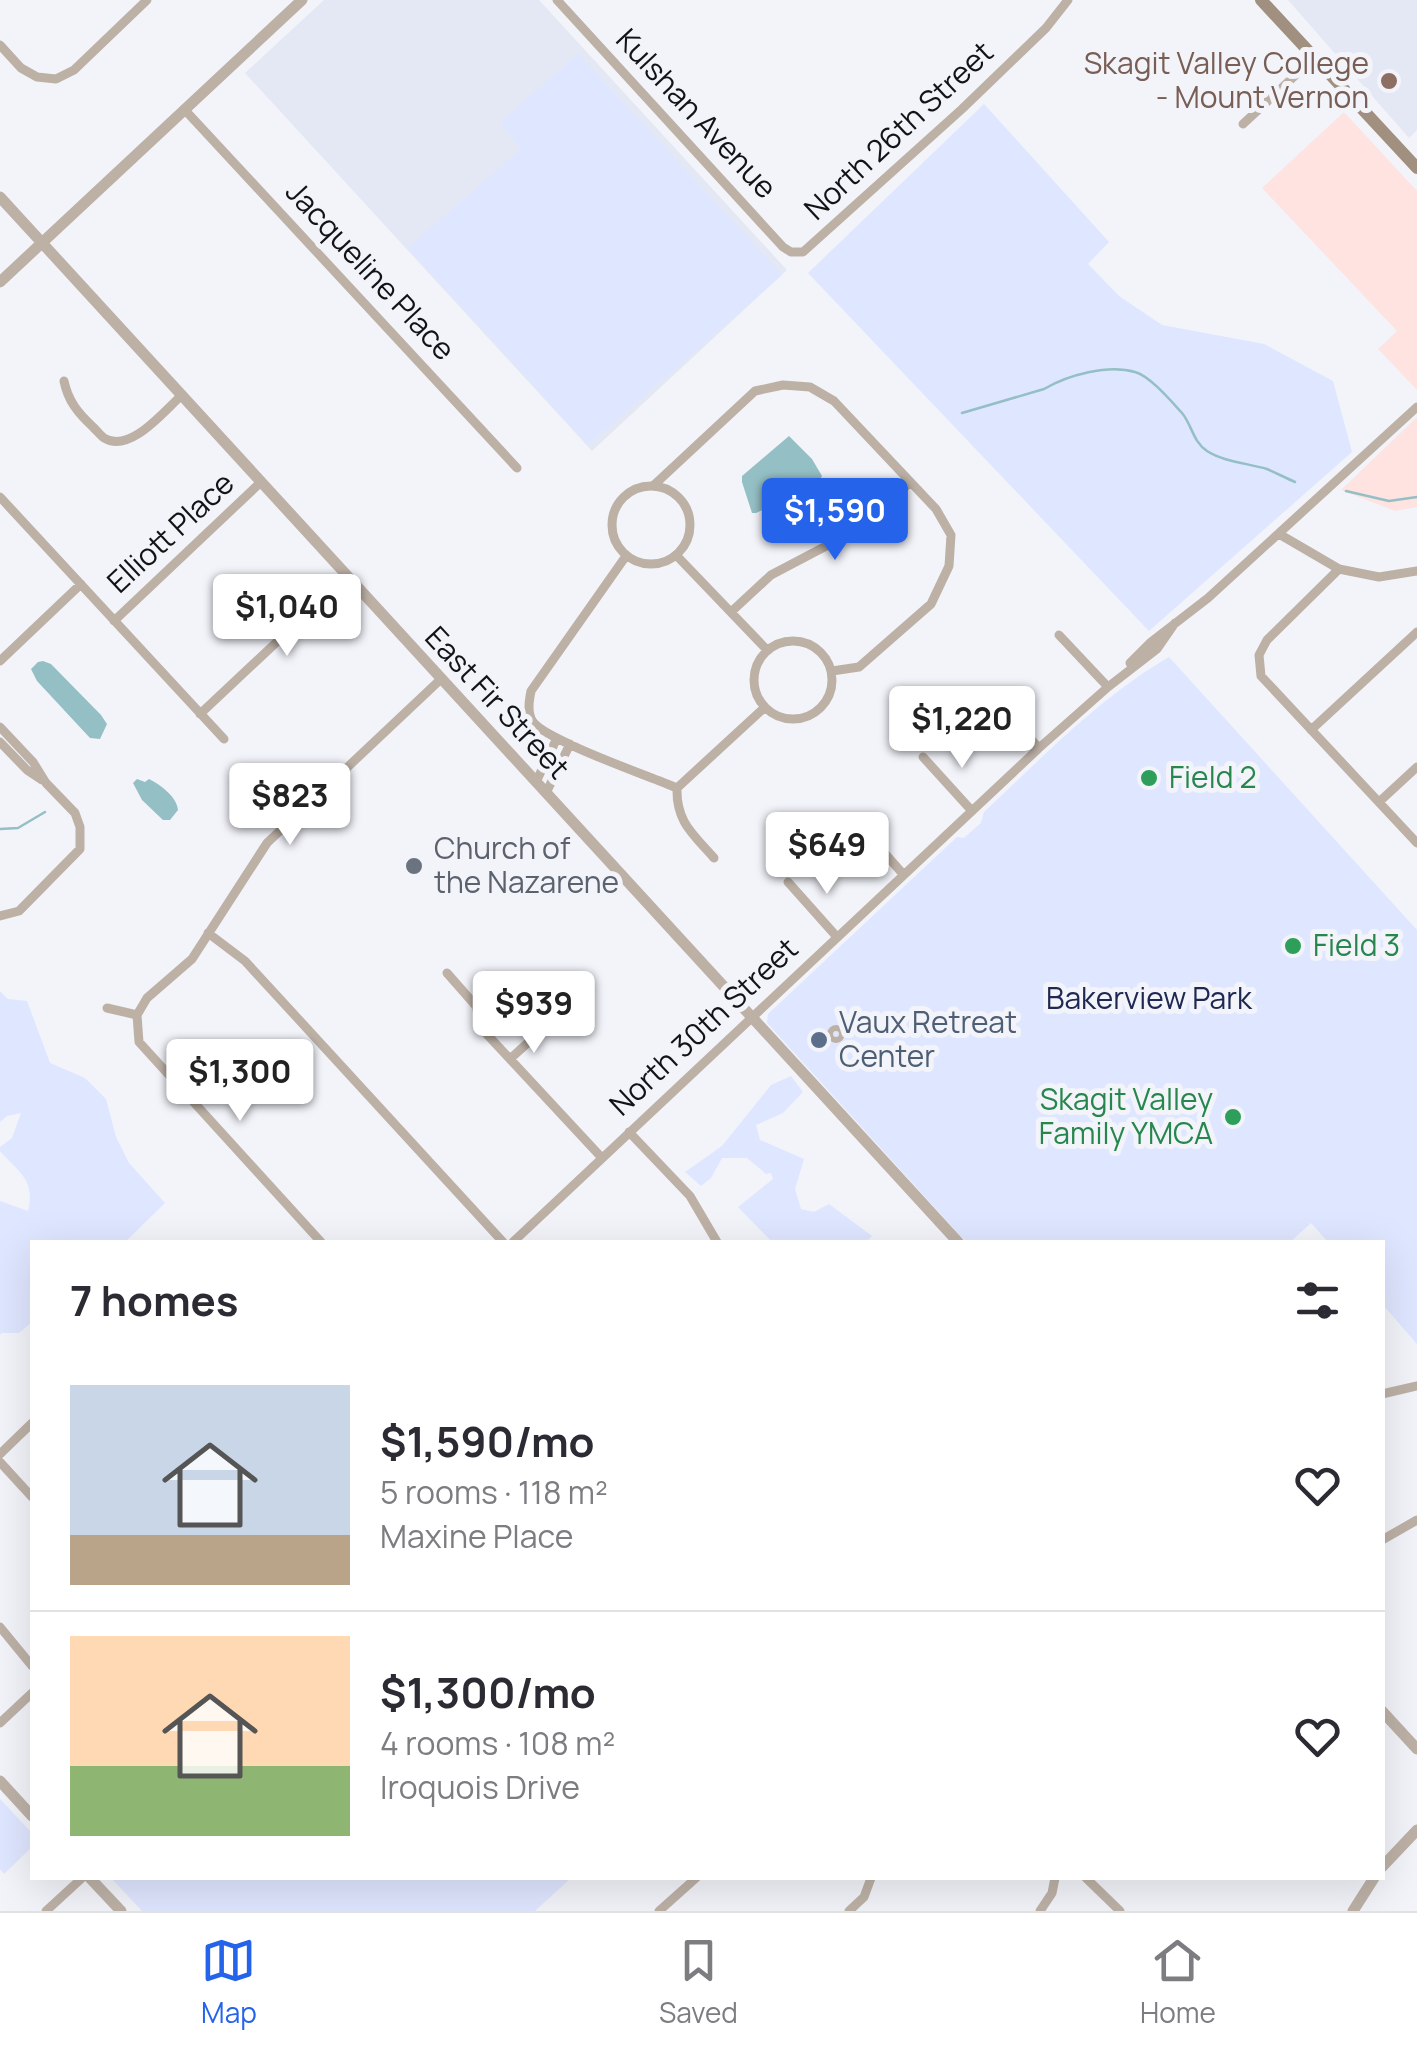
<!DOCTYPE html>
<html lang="en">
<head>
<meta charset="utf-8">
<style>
	body { margin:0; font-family:Manrope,sans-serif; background:#f2f2f3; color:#2b2b33; height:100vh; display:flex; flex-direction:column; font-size:38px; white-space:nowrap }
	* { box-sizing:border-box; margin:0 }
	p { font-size:32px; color:#7c7c81 }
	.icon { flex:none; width:55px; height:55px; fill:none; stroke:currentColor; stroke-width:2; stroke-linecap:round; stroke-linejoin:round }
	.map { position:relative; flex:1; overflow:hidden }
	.panel { position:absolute; left:30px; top:1240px; width:1355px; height:640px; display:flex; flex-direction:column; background:#fff; border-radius:0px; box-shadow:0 10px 40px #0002 }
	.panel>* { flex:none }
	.price { position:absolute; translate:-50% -85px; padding:0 22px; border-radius:10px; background:#fff; color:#222; font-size:32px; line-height:65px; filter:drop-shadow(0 2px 5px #0008) }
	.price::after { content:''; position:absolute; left:50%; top:60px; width:30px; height:22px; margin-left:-15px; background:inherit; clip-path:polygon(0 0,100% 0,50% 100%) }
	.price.on { background:#2563eb; color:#fff }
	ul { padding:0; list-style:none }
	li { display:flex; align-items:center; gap:30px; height:250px; padding:0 40px }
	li+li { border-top:2px solid #e1e1e2 }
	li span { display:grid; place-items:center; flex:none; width:280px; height:200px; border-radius:0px; color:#555 }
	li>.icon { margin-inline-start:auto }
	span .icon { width:120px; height:120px; fill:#fffc; stroke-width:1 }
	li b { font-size:42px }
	h2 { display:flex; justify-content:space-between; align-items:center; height:120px; padding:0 40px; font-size:42px }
	.dock { display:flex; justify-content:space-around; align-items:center; height:140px; border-top:2px solid #e1e1e2; background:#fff; font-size:28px; color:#7c7c81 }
	.dock a { display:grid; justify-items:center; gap:5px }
	.dock .on { color:#2563eb }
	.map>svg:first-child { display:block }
</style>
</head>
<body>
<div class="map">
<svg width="1417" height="1911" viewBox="0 0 1417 1911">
	<rect width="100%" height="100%" fill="#f2f4fa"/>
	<!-- commercial -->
	<path fill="#fee3e1" d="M1344,112L1417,191V390L1378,349L1397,331L1262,188Z
		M1417,417V507L1395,511L1341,490Z"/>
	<!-- built -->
	<path fill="#e4e8f5" d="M324,0H539L787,270L592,451L245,73Z
		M1288,0H1417V130L1409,138Z"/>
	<!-- green -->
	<path fill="#dfe6ff" d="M578,54L782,275L588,445L408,248L521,149L500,123Z
		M984,104L1109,242L1088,264L1119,296L1162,325L1264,344L1333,381L1352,452L1149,631L808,273Z
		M1169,657L1417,930V1344L1383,1305L1382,1242H1328L1311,1223L1290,1242H966L767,1023L768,1014L957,837L964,838L981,823L984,812C1042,758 1100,697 1169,657Z
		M0,991L8,999L27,1001L50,1063L85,1078L106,1099L116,1137L129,1163L165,1203L125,1242H32V1322L19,1333H2L0,1335V1201L28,1211C36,1179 18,1172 0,1151V1147L12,1138L21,1113L7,1116L0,1122Z
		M791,1076L803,1092L783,1113L756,1125L760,1140L804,1159L795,1189L801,1209L814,1212L829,1204L872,1236L866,1242H772L738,1207L773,1179L771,1173L766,1174L747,1158H722L711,1178L701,1186L685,1172L722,1146L771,1085Z
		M0,1799L32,1833V1847L4,1874L0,1869Z
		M111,1878H571L535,1911H142Z"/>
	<!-- water -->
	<path fill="#94bfc5" d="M789,436L812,459L822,476L817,485L756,513H752L742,482V476Z
		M43,661L51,664L101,715L107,724L100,739L90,738L37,681L31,669L38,662Z
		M137,779L145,782L149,779C161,785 177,797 178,810L170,820H163L142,800L133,783Z"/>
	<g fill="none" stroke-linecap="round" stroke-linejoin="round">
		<!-- stream -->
		<path stroke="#94bfc5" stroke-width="2.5" d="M962,413L1044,389C1068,375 1108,364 1135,372C1150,376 1171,401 1182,413C1192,425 1193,442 1207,451C1224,462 1247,463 1267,469C1276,473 1286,478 1295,482
			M1346,491L1389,501L1417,497
			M0,829L18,828L45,812"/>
		<!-- pedestrian -->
		<path stroke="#bdb1a6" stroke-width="6" d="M830 1034a6 6 0 1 1 12 0a6 6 0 1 1-12 0Z"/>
		<!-- minor -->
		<path stroke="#bdb1a6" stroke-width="9" d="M557,0L783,247L791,252H803L962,109L1046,28L1068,0
			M0,45L21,68L37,77L56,79L74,70L147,0
			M184,109L517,468
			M1243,124L1315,57
			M64,381C68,401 78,413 93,427C97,431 100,435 104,438C130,454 164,411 182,395
			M654,485L755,391L783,385L810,387L834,401L936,509L951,535L949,566L931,604L859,667L832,671
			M612 525a39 39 0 1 1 78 0a39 39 0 1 1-78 0Z
			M0,497L224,739
			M1279,534L1339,569L1379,577L1417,571
			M676,555L767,650
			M626,556L531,691C529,701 527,713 533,722C546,740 651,777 677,788L764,708
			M1339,569L1267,640L1259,655L1261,676L1417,843
			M731,612L771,575L868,524L910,482
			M114,621L261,482
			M1059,635L1108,687
			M754 680a39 39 0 1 1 78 0a39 39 0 1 1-78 0Z
			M0,661L81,584
			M1130,663L1151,642L1208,598L1417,407
			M991,695L1039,748
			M200,714L347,576
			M0,727L33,762L46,783L75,813L80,827V849L19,911L0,916
			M1311,730L1417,632
			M0,742L27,770L42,780
			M923,757L972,811
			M536,782L557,738
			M677,788C676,822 693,834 714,858
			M546,793L570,744
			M1379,802L1417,767
			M857,822L903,874
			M788,882L837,937
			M208,933L245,961L503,1242
			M447,973L476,1006L482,1029L602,1158
			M107,1008L137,1015
			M137,1015L147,998L192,959L267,843L441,679
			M137,1015L139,1042L321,1242
			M510,1059L575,1000
			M629,1132L690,1196L717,1242
			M513,1242L1039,748L1108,687L1157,649L1175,623
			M1382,1394L1417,1386
			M0,1454L32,1423
			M0,1462L32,1497
			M1382,1540L1417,1520
			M0,1627L32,1666
			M0,1723L32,1693
			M1086,1878L1120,1911
			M46,1911L82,1878
			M659,1911L696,1878
			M849,1911L864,1897L871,1878
			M1040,1911L1052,1893L1055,1878"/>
		<!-- tertiary -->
		<path stroke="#bdb1a6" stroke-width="11" d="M0,197L958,1242
			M0,282L302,0
			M1382,1711L1417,1749
			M0,1781L32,1816
			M1382,1867L1417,1830
			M90,1878L121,1911
			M1353,1911L1374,1878"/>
		<!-- secondary -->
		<path stroke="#a1907f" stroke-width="12" d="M1261,0L1417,168"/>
	</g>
	<!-- markers -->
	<circle fill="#8d6e63" stroke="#f2f4fa" stroke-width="4" cx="1389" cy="81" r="10"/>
	<g fill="#2e9e5b" stroke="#f2f4fa" stroke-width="4">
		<circle cx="1149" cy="778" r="10"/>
		<circle cx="1293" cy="946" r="10"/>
		<circle cx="1233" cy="1117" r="10"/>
	</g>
	<circle fill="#6b7280" stroke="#f2f4fa" stroke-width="4" cx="414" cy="866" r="10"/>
	<circle fill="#5c6f8a" stroke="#f2f4fa" stroke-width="4" cx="819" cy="1040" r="10"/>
	<g text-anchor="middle" stroke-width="10" stroke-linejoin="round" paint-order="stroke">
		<!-- education labels -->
		<g font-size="30" fill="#785e54" stroke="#f2f4fa" text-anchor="end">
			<text x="1369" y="74">Skagit Valley College<tspan x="1369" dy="34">- Mount Vernon</tspan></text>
		</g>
		<!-- street labels -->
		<g font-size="30" fill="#121315" stroke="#f2f4fa">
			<text transform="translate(696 114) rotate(47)" y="10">Kulshan Avenue</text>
			<text transform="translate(899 131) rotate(-43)" y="10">North 26th Street</text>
			<text transform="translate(370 271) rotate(47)" y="10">Jacqueline Place</text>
			<text transform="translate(171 533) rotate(-43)" y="10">Elliott Place</text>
			<text transform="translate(497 703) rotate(47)" y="10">East Fir Street</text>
			<text transform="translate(704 1027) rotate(-43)" y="10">North 30th Street</text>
		</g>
		<!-- leisure labels -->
		<g font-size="30" fill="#27864d" stroke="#f2f4fa" text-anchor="start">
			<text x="1169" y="788">Field 2</text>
			<text x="1313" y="956">Field 3</text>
			<text x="1213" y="1110" text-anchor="end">Skagit Valley<tspan x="1213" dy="34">Family YMCA</tspan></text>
		</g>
		<!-- worship labels -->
		<g font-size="30" fill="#5b616d" stroke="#f2f4fa" text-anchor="start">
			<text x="434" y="859">Church of<tspan x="434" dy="34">the Nazarene</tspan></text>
		</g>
		<!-- park labels -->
		<g font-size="30" fill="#1f2852" stroke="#f2f4fa">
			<text x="1149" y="1009">Bakerview Park</text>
		</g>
		<!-- service labels -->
		<g font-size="30" fill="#4e5e75" stroke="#f2f4fa" text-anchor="start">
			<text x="839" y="1033">Vaux Retreat<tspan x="839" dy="34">Center</tspan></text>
		</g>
	</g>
</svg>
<b class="price on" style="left:835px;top:563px">$1,590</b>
<b class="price" style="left:287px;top:659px">$1,040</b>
<b class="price" style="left:962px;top:771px">$1,220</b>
<b class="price" style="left:290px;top:848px">$823</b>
<b class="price" style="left:827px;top:897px">$649</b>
<b class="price" style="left:534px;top:1056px">$939</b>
<b class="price" style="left:240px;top:1124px">$1,300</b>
<section class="panel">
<h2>7 homes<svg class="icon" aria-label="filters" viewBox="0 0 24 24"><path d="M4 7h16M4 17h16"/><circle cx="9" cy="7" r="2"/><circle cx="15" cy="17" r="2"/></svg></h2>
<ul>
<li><span style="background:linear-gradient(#c9d6e8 75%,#b9a48a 0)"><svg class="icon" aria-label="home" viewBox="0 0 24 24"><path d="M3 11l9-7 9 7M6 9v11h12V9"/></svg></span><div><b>$1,590/mo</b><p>5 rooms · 118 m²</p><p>Maxine Place</p></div><svg class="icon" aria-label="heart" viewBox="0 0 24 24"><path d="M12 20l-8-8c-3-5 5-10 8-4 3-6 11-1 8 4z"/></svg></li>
<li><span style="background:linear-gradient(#ffd9b3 65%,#8fb573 0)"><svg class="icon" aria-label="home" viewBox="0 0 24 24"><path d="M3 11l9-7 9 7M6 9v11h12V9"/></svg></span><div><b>$1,300/mo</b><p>4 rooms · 108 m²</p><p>Iroquois Drive</p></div><svg class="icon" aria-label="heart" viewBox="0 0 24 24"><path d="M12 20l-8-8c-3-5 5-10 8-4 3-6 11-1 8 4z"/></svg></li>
</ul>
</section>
</div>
<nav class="dock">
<a class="on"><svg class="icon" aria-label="map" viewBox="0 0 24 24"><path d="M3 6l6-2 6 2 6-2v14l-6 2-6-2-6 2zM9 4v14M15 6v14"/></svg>Map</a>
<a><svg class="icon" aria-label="saved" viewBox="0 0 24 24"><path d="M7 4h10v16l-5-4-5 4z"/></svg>Saved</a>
<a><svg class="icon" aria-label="home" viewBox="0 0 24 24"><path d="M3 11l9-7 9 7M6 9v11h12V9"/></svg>Home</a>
</nav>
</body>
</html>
